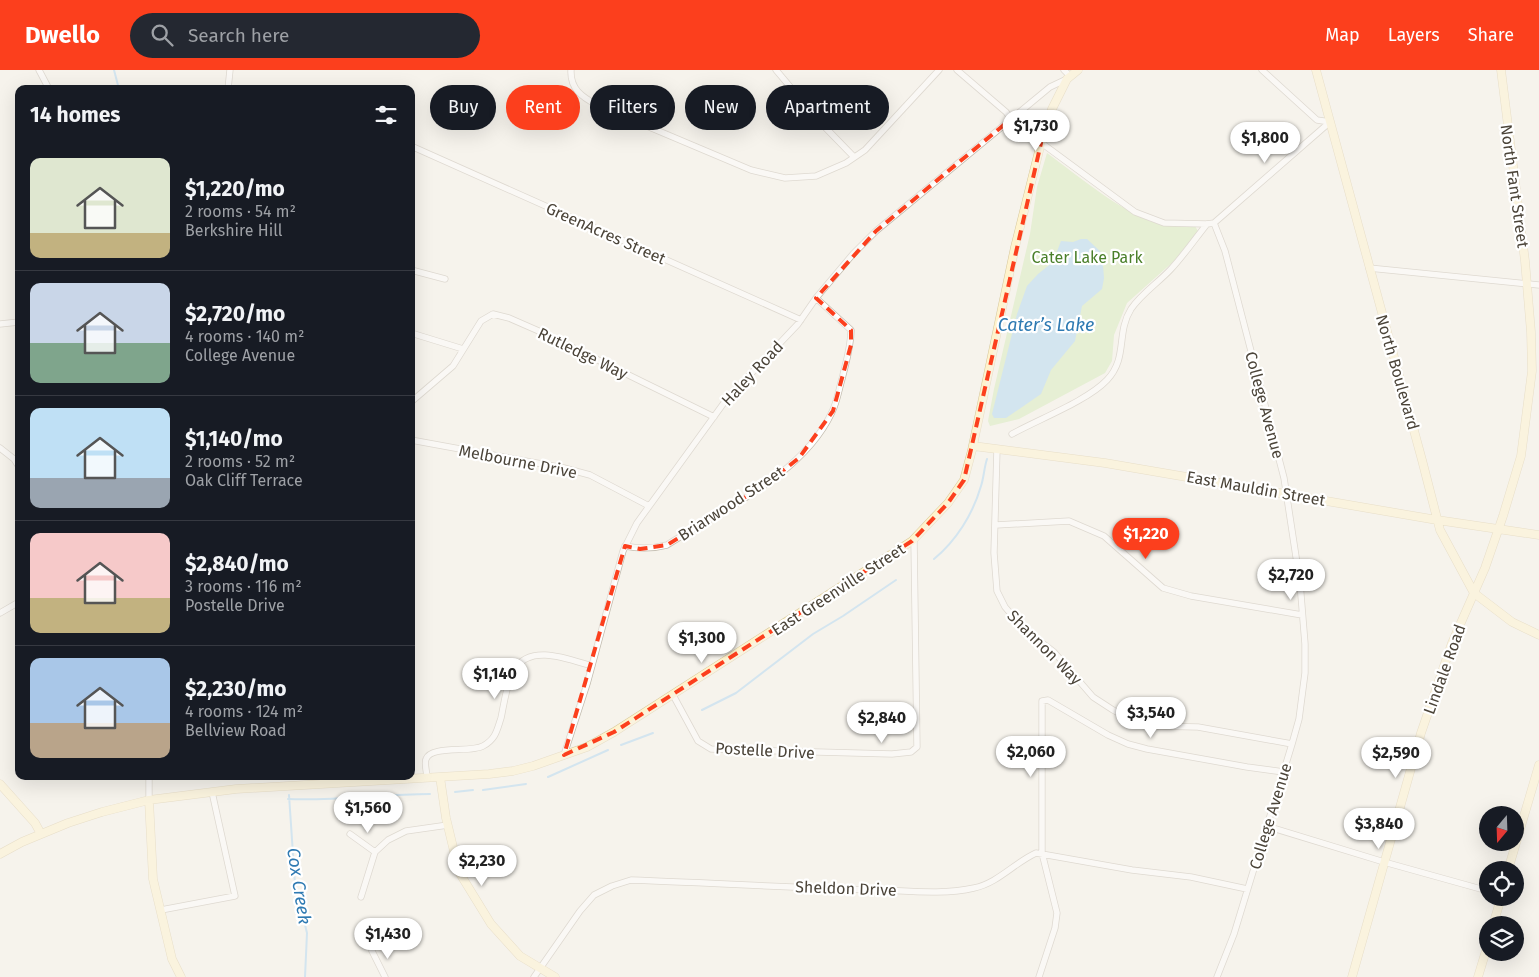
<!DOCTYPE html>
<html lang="en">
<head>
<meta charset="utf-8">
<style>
	body { margin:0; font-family:"Fira Sans",sans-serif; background:#242831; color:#f1f3f6; height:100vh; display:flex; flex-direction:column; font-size:19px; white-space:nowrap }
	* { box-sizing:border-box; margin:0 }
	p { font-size:16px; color:#9ea1a6 }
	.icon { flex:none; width:28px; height:28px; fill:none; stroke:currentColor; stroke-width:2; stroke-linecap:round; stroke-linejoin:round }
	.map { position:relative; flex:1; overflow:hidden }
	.side { position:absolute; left:15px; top:15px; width:400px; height:695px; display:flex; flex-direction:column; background:#171b24; border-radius:10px; box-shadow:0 5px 20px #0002 }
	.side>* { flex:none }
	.guide { position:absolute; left:430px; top:15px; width:475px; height:45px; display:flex; gap:10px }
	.needle { width:32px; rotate:199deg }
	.tools { position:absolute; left:1479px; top:736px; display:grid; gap:10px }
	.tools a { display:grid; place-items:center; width:45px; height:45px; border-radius:50%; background:#171b24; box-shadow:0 5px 20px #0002; font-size:25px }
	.price { position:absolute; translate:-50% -42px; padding:0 11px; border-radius:18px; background:#fff; color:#222; font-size:16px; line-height:32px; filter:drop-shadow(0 1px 2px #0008) }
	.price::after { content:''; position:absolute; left:50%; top:30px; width:15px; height:11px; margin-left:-8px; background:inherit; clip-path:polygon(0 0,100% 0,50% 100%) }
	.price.active { background:#fc3f1d; color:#fff }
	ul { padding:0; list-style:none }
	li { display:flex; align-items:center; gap:15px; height:125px; padding:0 15px }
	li+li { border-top:1px solid #363941 }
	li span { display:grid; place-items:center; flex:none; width:140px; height:100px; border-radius:10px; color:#555 }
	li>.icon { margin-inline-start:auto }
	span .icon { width:60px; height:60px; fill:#fffc; stroke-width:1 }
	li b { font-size:21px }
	h2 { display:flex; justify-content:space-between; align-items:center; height:60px; padding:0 15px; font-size:21px }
	.chip { padding:0 18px; border-radius:22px; background:#171b24; box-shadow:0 5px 20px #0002; font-size:18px; line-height:45px }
	.chip.active { background:#fc3f1d; color:#fff }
	header { display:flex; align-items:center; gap:30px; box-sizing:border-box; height:70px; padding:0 25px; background:#fc3f1d; color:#fff }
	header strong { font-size:24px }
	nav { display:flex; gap:28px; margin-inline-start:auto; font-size:18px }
	.search { width:350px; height:45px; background:#242831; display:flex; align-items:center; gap:12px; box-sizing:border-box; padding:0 18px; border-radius:28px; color:#9ea1a6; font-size:19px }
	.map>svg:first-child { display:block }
</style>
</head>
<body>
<header>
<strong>Dwello</strong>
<div class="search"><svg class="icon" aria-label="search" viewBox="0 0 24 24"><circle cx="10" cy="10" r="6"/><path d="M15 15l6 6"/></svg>Search here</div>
<nav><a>Map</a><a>Layers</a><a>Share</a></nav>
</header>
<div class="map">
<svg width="1539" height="907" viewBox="0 0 1539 907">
	<rect width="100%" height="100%" fill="#f6f3ec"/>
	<!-- green -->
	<path fill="#d2eab5" d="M1047,83C1077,105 1115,137 1150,151C1164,156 1180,156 1195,156L1198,161L1174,191L1127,233L1114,265L1112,291L1105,303L1019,349L990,356L988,351L994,319L1030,164L1037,117Z"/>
	<!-- water -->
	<path fill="#a9d4f2" d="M1081,169H1087L1102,183L1104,208L1102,219L1082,236L1075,271L1051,300L1041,324L1006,348H994L992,344L1017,244L1027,216L1038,204L1053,192L1061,171L1073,172Z"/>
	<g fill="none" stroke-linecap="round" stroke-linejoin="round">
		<!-- stream -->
		<path stroke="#a9d4f2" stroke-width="2" d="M114,0L119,19
			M934,489C956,471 973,444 981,416C984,407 984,398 987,389
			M702,640L736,623L813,564L843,546L896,510
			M621,675L653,663
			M548,707L608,680
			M483,720L526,714
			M455,722L473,720
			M289,725L295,814L307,863L305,907
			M288,729C336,731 383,724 430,724"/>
		<!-- street casing -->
		<g stroke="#c2bbae" stroke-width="7">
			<path id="street" d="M39,0L49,19
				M571,0C570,19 582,27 597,35L751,100L785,108L816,106L846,93L865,80L939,0
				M776,0L819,51L854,87
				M957,0L1006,42L1013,52L1135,142L1164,153L1207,154L1214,153
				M1064,0L1070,6
				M1262,0L1317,50L1330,52
				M228,19L230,0
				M411,76L801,250
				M1214,153L1225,181L1284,408L1300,513L1305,574V603L1299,649L1292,674L1234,864L1217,907
				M1214,153L1330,52
				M1369,198L1539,215
				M411,200L445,209
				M0,254L19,252
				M411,263L463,279
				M411,332L453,296L481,251L493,244L509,248L541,262L714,347
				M1012,364C1039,349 1087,331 1107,310C1128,288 1116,263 1131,239C1142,223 1158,213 1171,199C1184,185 1195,169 1207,154
				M411,370L564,398L590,405L649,436
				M0,378L14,389L19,397
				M997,379L994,483L997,521L1005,537L1024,559L1054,582L1093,627L1113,640L1130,649L1153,656L1198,657L1292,674
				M996,455L1069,451L1104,466L1163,518L1191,526L1302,545
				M625,476C640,479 652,479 667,475C723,439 803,405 832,342C837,332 839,319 842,309C846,292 851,277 851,260L816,228
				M0,543L19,532
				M673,625L698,671L711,679L892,684L911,682L917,677L914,470
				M564,685L587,614L623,481L637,453L726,330L798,254L816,228L853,184L876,161L1050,17L1067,9
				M149,706V730
				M427,708C427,702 424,694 426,689C431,675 471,683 483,676C496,669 497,660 501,648C504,634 507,611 514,600C530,573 568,589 592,596
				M1266,756L1384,792L1488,821
				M350,764L375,782
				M361,827L375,782L388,770L406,761L448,755
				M161,840L235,826L212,722
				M372,881L385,907
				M534,907L580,841L594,825L612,816L631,810C714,813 796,818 879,820C909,821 944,825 974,818C998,813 1014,793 1036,783L1132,800L1191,807L1247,819
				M1039,907L1055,858L1057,843L1042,783V631L1048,630L1108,665L1128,674L1147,679L1247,697L1284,702"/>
		</g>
		<!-- secondary casing -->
		<g stroke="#d6c79b" stroke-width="9">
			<path id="secondary" d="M1316,0L1422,390L1440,460L1474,523L1512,552L1539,565
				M973,376L1105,393L1437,450L1539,465
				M440,707L446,748L459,802L491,854L520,886L555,907
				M0,714L35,753L41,764
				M149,730L153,809L172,889L181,907
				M0,784L22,772L68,753L102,742L149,730L236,719L489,704L513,701L533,696L587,677L614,662L912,471L948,433L964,410L972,380L1015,177L1041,73L1052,39L1067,9L1078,0
				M1508,800L1539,695
				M1493,855L1501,828
				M1352,907L1421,663L1452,573L1485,498L1503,446L1521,386L1532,301L1531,262L1525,191L1501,0
				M1478,907L1488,874"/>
		</g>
		<!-- street -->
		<use href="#street" stroke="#fff" stroke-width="5.5"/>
		<!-- secondary -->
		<use href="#secondary" stroke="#fff3cd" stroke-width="8"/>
	</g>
	<!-- marked area -->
	<path d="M0 0H1539V907H0ZM1011,49L1041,73L964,410L948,433L912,471L614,662L564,685L625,476L640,479L667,475L765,415L799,388L833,341L851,275V260L816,228L876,161Z" fill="#f6f3ec" fill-opacity=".55" fill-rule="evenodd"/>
	<path fill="none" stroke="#fc3f1d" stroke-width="4" stroke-dasharray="10 6" stroke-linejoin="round" d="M1011,49L1041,73L964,410L948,433L912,471L614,662L564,685L625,476L640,479L667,475L765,415L799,388L833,341L851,275V260L816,228L876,161Z"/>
	<g text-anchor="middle" stroke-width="4.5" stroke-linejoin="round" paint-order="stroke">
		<!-- street labels -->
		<g font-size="16" fill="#4b4439" stroke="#fff">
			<text transform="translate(1515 116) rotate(82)" y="6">North Fant Street</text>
			<text transform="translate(606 163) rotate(24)" y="6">GreenAcres Street</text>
			<text transform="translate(583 283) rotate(26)" y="6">Rutledge Way</text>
			<text transform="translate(1398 302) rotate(74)" y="6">North Boulevard</text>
			<text transform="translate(752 303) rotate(-47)" y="6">Haley Road</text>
			<text transform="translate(1265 335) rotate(75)" y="6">College Avenue</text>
			<text transform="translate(518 391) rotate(11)" y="6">Melbourne Drive</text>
			<text transform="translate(1256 418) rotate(10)" y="6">East Mauldin Street</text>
			<text transform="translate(731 433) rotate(-33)" y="6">Briarwood Street</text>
			<text transform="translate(838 519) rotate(-33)" y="6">East Greenville Street</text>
			<text transform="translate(1045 577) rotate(45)" y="6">Shannon Way</text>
			<text transform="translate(1444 599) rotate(-70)" y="6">Lindale Road</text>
			<text transform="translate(765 680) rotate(3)" y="6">Postelle Drive</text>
			<text transform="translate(1270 746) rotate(-73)" y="6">College Avenue</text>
			<text transform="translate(846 818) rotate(2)" y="6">Sheldon Drive</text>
		</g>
		<!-- park labels -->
		<g font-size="16" fill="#4a7f2a" stroke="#fff">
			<text x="1087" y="193">Cater Lake Park</text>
		</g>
		<!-- water labels -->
		<g font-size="18" font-style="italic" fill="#2e7ab2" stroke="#fff">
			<text x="1046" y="261">Cater’s Lake</text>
			<text transform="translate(299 816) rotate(81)" y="6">Cox Creek</text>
		</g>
	</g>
</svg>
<div class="tools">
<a><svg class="needle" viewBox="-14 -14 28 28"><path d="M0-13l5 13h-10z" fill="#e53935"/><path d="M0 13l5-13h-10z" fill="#9ea1a6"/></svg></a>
<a><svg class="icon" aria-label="locate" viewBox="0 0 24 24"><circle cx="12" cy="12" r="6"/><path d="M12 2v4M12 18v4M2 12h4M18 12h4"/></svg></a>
<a><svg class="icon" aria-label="layers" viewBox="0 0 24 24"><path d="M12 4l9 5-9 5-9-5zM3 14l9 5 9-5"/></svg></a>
</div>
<b class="price" style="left:1036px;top:82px">$1,730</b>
<b class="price" style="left:1265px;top:94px">$1,800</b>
<b class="price active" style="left:1146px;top:490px">$1,220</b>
<b class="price" style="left:1291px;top:531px">$2,720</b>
<b class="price" style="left:702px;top:594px">$1,300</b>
<b class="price" style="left:495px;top:630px">$1,140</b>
<b class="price" style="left:1151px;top:669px">$3,540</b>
<b class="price" style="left:882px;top:674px">$2,840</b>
<b class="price" style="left:1031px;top:708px">$2,060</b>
<b class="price" style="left:1396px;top:709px">$2,590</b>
<b class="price" style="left:368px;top:764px">$1,560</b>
<b class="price" style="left:1379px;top:780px">$3,840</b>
<b class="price" style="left:482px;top:817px">$2,230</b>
<b class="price" style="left:388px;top:890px">$1,430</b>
<div class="guide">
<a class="chip">Buy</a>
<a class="chip active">Rent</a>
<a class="chip">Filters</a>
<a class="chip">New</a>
<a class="chip">Apartment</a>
</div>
<section class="side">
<h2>14 homes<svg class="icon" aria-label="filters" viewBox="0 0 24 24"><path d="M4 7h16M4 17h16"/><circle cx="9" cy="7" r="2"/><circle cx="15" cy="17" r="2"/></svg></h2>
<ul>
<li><span style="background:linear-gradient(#dfe7d0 75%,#c2b280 0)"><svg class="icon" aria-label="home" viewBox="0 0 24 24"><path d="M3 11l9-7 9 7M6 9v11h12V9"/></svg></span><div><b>$1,220/mo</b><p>2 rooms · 54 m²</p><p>Berkshire Hill</p></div></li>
<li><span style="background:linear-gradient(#c9d6e8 60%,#7fa58c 0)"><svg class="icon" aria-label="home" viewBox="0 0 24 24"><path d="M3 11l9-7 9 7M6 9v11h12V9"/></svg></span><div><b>$2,720/mo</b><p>4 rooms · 140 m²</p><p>College Avenue</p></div></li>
<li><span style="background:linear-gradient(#bfe0f5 70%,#9aa5b1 0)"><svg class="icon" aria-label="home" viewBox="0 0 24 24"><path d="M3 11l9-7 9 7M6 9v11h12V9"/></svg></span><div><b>$1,140/mo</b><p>2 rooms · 52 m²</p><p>Oak Cliff Terrace</p></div></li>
<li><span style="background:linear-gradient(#f6c9c9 65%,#c2b280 0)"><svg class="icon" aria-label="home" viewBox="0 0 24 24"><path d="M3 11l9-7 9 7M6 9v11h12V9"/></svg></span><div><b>$2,840/mo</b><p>3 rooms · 116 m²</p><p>Postelle Drive</p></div></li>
<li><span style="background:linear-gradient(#a9c7e8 65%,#b9a48a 0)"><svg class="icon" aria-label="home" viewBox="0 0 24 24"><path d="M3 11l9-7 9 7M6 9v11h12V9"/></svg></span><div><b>$2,230/mo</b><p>4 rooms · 124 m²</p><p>Bellview Road</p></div></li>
</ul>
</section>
</div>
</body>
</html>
